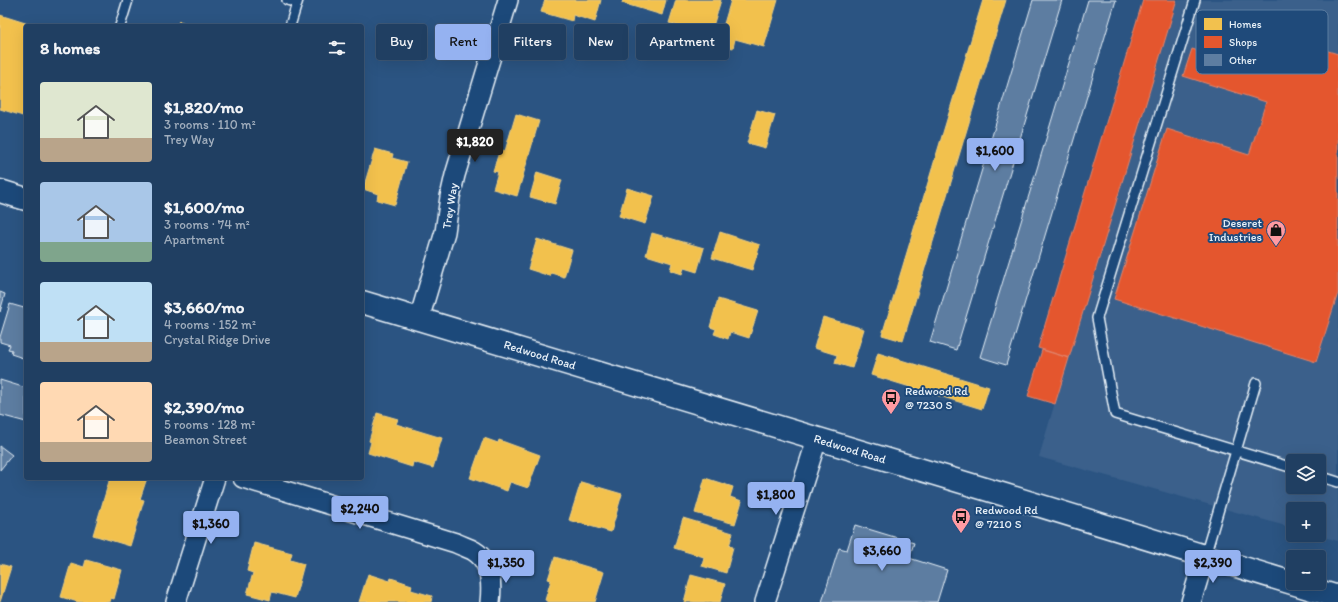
<!DOCTYPE html>
<html lang="en">
<head>
<meta charset="utf-8">
<style>
	body { margin:0; font-family:Itim,sans-serif; background:#284668; color:#f1f3f6; height:100vh; display:flex; flex-direction:column; font-size:15px; white-space:nowrap }
	* { box-sizing:border-box; margin:0 }
	p { font-size:13px; color:#a2afbe }
	.icon { flex:none; width:22px; height:22px; fill:none; stroke:currentColor; stroke-width:2; stroke-linecap:round; stroke-linejoin:round }
	.map { position:relative; flex:1; overflow:hidden }
	.side { position:absolute; left:24px; top:24px; width:340px; height:456px; display:flex; flex-direction:column; background:#203f62; border-radius:4px; box-shadow:0 4px 16px #0002,0 0 0 1px #3d5877 }
	.side>* { flex:none }
	.guide { position:absolute; left:376px; top:24px; width:380px; height:36px; display:flex; gap:8px }
	.fabs { position:absolute; left:1286px; top:454px; display:grid; gap:8px }
	.fabs a { display:grid; place-items:center; width:40px; height:40px; border-radius:4px; background:#203f62; box-shadow:0 4px 16px #0002,0 0 0 1px #3d5877; font-size:20px }
	.price { position:absolute; translate:-50% -34px; padding:0 9px; border-radius:4px; background:#95b2f1; color:#111; font-size:13px; line-height:26px; filter:drop-shadow(0 1px 2px #0008) }
	.price::after { content:''; position:absolute; left:50%; top:24px; width:12px; height:9px; margin-left:-6px; background:inherit; clip-path:polygon(0 0,100% 0,50% 100%) }
	.price.selected { background:#222; color:#fff }
	ul { padding:0; list-style:none }
	li { display:flex; align-items:center; gap:12px; height:100px; padding:0 16px }
	li span { display:grid; place-items:center; flex:none; width:112px; height:80px; border-radius:4px; color:#555 }
	li>.icon { margin-inline-start:auto }
	span .icon { width:48px; height:48px; fill:#fffc; stroke-width:1 }
	li b { font-size:17px }
	h2 { display:flex; justify-content:space-between; align-items:center; height:48px; padding:0 16px; font-size:17px }
	.pill { padding:0 14px; border-radius:4px; background:#203f62; box-shadow:0 4px 16px #0002,0 0 0 1px #3d5877; font-size:14px; line-height:36px }
	.pill.selected { background:#95b2f1; color:#111 }
	.map>svg:first-child { display:block }
</style>
</head>
<body>
<div class="map">
<svg width="1338" height="602" viewBox="0 0 1338 602">
	<rect width="100%" height="100%" fill="#2b5482"/>
	<filter id="ink" filterUnits="userSpaceOnUse"><feTurbulence type="fractalNoise" baseFrequency=".025" numOctaves="2"/><feDisplacementMap in="SourceGraphic" scale="8" xChannelSelector="R" yChannelSelector="G"/><feConvolveMatrix kernelMatrix="1 2 1 2 8 2 1 2 1" color-interpolation-filters="sRGB"/></filter>
	<g filter="url(#ink)">
		<!-- built -->
		<path fill="#3a608b" fill-rule="evenodd" d="M1173,0H1338V541L1316,535H1319V509H1293V528L1039,457ZM1293,461H1319V487H1293Z"/>
		<!-- homes -->
		<path fill="#f2c14e" stroke="#efcf81" d="M545,0H601L595,22L573,15L572,21L541,12Z
			M623,0H666L662,15L622,3Z
			M676,0H721L710,36L669,23Z
			M731,0H778L764,47L735,39L733,48L718,44Z
			M983,0H1006L903,341L882,335Z
			M0,15L35,26H26V117L0,109Z
			M179,21L195,26H177Z
			M757,110L775,115L765,148L747,143Z
			M516,114L539,121L517,196L493,189L498,172L493,171L500,149L505,151Z
			M375,149L393,154L392,158L407,162L395,205L377,200L378,194L363,189Z
			M537,172L562,180L555,204L530,197Z
			M627,188L654,196L645,224L619,216Z
			M720,232L760,245L752,270L712,258Z
			M652,233L704,248L697,272L684,268L682,274L670,270L672,263L646,255Z
			M537,239L572,250L564,277L551,273L550,276L528,269Z
			M718,299L758,311L749,338L730,332L728,339L714,334L716,329L710,327Z
			M823,317L864,329L852,368L835,363L837,355L814,348Z
			M878,353L989,387L982,409L871,375Z
			M377,413L398,419L396,424L442,438L433,468L413,462L412,467L368,453L371,442L369,441Z
			M484,438L498,443L499,440L540,455L528,488L510,482L507,491L470,478Z
			M110,478H147L140,499L144,500L130,546L93,535Z
			M705,478L733,487L730,497L742,501L735,524L695,513Z
			M581,482L622,494L611,532L569,520Z
			M683,518L733,533L729,546L733,547L726,573L702,566L704,557L674,548Z
			M254,543L292,553L290,560L304,564L295,598L272,592L270,600L247,594L253,573L247,571Z
			M555,557L604,572L595,602H547V601L545,600L551,580L548,579Z
			M86,560L122,570L114,599L111,598L110,602H78L61,597L71,563L84,567Z
			M0,564L11,567L0,602Z
			M368,574L390,581L391,578L412,585L411,590L432,596L431,602H359Z
			M691,575L725,584L720,602H684Z"/>
		<!-- shops -->
		<path fill="#e4572e" stroke="#e5856b" d="M1143,0H1177L1069,358L1038,348Z
			M1263,31L1338,54V293L1316,362L1114,299L1167,129L1249,155L1266,102L1183,76L1192,49L1252,67Z
			M1042,350L1069,358L1055,404L1028,396Z"/>
		<!-- building -->
		<path fill="#5d7da1" stroke="#e8f1f8" d="M1033,0H1062L956,350L930,342Z
			M1088,0H1116L1006,365L980,357Z
			M0,292L5,294L0,312Z
			M26,303V359L11,354L12,350L8,349L10,345L0,342V337L10,304L24,308Z
			M0,380L26,388V422L0,415Z
			M0,446L12,455L0,470Z
			M855,525L914,543L909,558L947,570L937,602H822L839,548L847,550Z"/>
		<g fill="none" stroke-linecap="round" stroke-linejoin="round">
			<!-- service casing -->
			<g stroke="#e8f1f8" stroke-width="12">
				<path id="service" d="M287,0L297,3
					M1195,0L1097,318L1115,414L1293,468
					M120,26L128,0
					M290,26L298,0
					M1319,476L1338,482
					M1205,556L1256,383"/>
			</g>
			<!-- minor casing -->
			<g stroke="#e8f1f8" stroke-width="22">
				<path id="minor" d="M419,319L445,232L450,197L455,175L508,0
					M243,478L456,543C462,546 469,548 474,551C491,561 492,584 490,602
					M176,602L215,478
					M765,602L817,439
					M1191,602L1205,556"/>
			</g>
			<!-- primary casing -->
			<g stroke="#e8f1f8" stroke-width="25">
				<path id="primary" d="M0,191L26,199
					M362,302L1005,495L1338,597"/>
			</g>
			<!-- service -->
			<use href="#service" stroke="#1f4a7a" stroke-width="9"/>
			<!-- minor -->
			<use href="#minor" stroke="#1f4a7a" stroke-width="19"/>
			<!-- primary -->
			<use href="#primary" stroke="#1f4a7a" stroke-width="22"/>
		</g>
	</g>
	<!-- icons -->
	<defs>
		<g id="shop-pin" transform="scale(1)"><path d="M0 17L-7.5 6A9.5 9.5 0 1 1 7.5 6Z" fill="#ff9aa2" stroke="#1f4a7a"/><path d="M-5-2.5h2.3a2.7 3.5 0 0 1 5.4 0H5L5.5 6h-11ZM-1.5-2.5h3a1.5 2.3 0 0 0-3 0Z" fill="#111"/></g>
		<g id="bus-pin" transform="scale(1)"><path d="M0 17L-7.5 6A9.5 9.5 0 1 1 7.5 6Z" fill="#ff9aa2" stroke="#1f4a7a"/><path d="M-5-6H5V4H4V6H2V4H-2V6H-4V4H-5ZM-3.5-4V0h7V-4ZM-3.5 1.2v1.5H-2V1.2ZM2 1.2v1.5H3.5V1.2Z" fill="#111"/></g>
	</defs>
	<g fill-rule="evenodd">
		<use href="#shop-pin" x="1276" y="230"/>
		<use href="#bus-pin" x="891" y="398"/>
		<use href="#bus-pin" x="961" y="517"/>
	</g>
	<g text-anchor="middle" stroke-width="4" stroke-linejoin="round" paint-order="stroke">
		<!-- street labels -->
		<g font-size="12" fill="#e8f1f8" stroke="#1f4a7a">
			<text transform="translate(450 206) rotate(-81)" y="4">Trey Way</text>
			<text transform="translate(540 355) rotate(17)" y="4">Redwood Road</text>
			<text transform="translate(850 449) rotate(17)" y="4">Redwood Road</text>
		</g>
		<!-- poi labels -->
		<g font-size="12" fill="#e8f1f8" stroke="#1f4a7a" text-anchor="start">
			<text x="1262" y="227" text-anchor="end">Deseret<tspan x="1262" dy="14">Industries</tspan></text>
			<text x="905" y="395">Redwood Rd<tspan x="905" dy="14">@ 7230 S</tspan></text>
			<text x="975" y="514">Redwood Rd<tspan x="975" dy="14">@ 7210 S</tspan></text>
		</g>
	</g>
	<!-- legend -->
	<rect x="1196" y="10" width="132" height="64" rx="6" fill="#1f4a7a" stroke="#5b7ca0" stroke-width="1"/>
	<rect x="1204" y="18" width="18" height="12" fill="#f2c14e"/>
	<rect x="1204" y="36" width="18" height="12" fill="#e4572e"/>
	<rect x="1204" y="54" width="18" height="12" fill="#5d7da1"/>
	<g font-size="11" fill="#e8f1f8">
		<text x="1229" y="28">Homes</text>
		<text x="1229" y="46">Shops</text>
		<text x="1229" y="64">Other</text>
	</g>
</svg>
<div class="fabs">
<a><svg class="icon" aria-label="layers" viewBox="0 0 24 24"><path d="M12 4l9 5-9 5-9-5zM3 14l9 5 9-5"/></svg></a>
<a>+</a>
<a>−</a>
</div>
<b class="price selected" style="left:475px;top:163px">$1,820</b>
<b class="price" style="left:995px;top:172px">$1,600</b>
<b class="price" style="left:776px;top:516px">$1,800</b>
<b class="price" style="left:360px;top:530px">$2,240</b>
<b class="price" style="left:211px;top:545px">$1,360</b>
<b class="price" style="left:882px;top:572px">$3,660</b>
<b class="price" style="left:506px;top:584px">$1,350</b>
<b class="price" style="left:1213px;top:584px">$2,390</b>
<div class="guide">
<a class="pill">Buy</a>
<a class="pill selected">Rent</a>
<a class="pill">Filters</a>
<a class="pill">New</a>
<a class="pill">Apartment</a>
</div>
<section class="side">
<h2>8 homes<svg class="icon" aria-label="filters" viewBox="0 0 24 24"><path d="M4 7h16M4 17h16"/><circle cx="9" cy="7" r="2"/><circle cx="15" cy="17" r="2"/></svg></h2>
<ul>
<li><span style="background:linear-gradient(#dfe7d0 70%,#b9a48a 0)"><svg class="icon" aria-label="home" viewBox="0 0 24 24"><path d="M3 11l9-7 9 7M6 9v11h12V9"/></svg></span><div><b>$1,820/mo</b><p>3 rooms · 110 m²</p><p>Trey Way</p></div></li>
<li><span style="background:linear-gradient(#a9c7e8 75%,#7fa58c 0)"><svg class="icon" aria-label="home" viewBox="0 0 24 24"><path d="M3 11l9-7 9 7M6 9v11h12V9"/></svg></span><div><b>$1,600/mo</b><p>3 rooms · 74 m²</p><p>Apartment</p></div></li>
<li><span style="background:linear-gradient(#bfe0f5 75%,#b9a48a 0)"><svg class="icon" aria-label="home" viewBox="0 0 24 24"><path d="M3 11l9-7 9 7M6 9v11h12V9"/></svg></span><div><b>$3,660/mo</b><p>4 rooms · 152 m²</p><p>Crystal Ridge Drive</p></div></li>
<li><span style="background:linear-gradient(#ffd9b3 75%,#b9a48a 0)"><svg class="icon" aria-label="home" viewBox="0 0 24 24"><path d="M3 11l9-7 9 7M6 9v11h12V9"/></svg></span><div><b>$2,390/mo</b><p>5 rooms · 128 m²</p><p>Beamon Street</p></div></li>
</ul>
</section>
</div>
</body>
</html>
